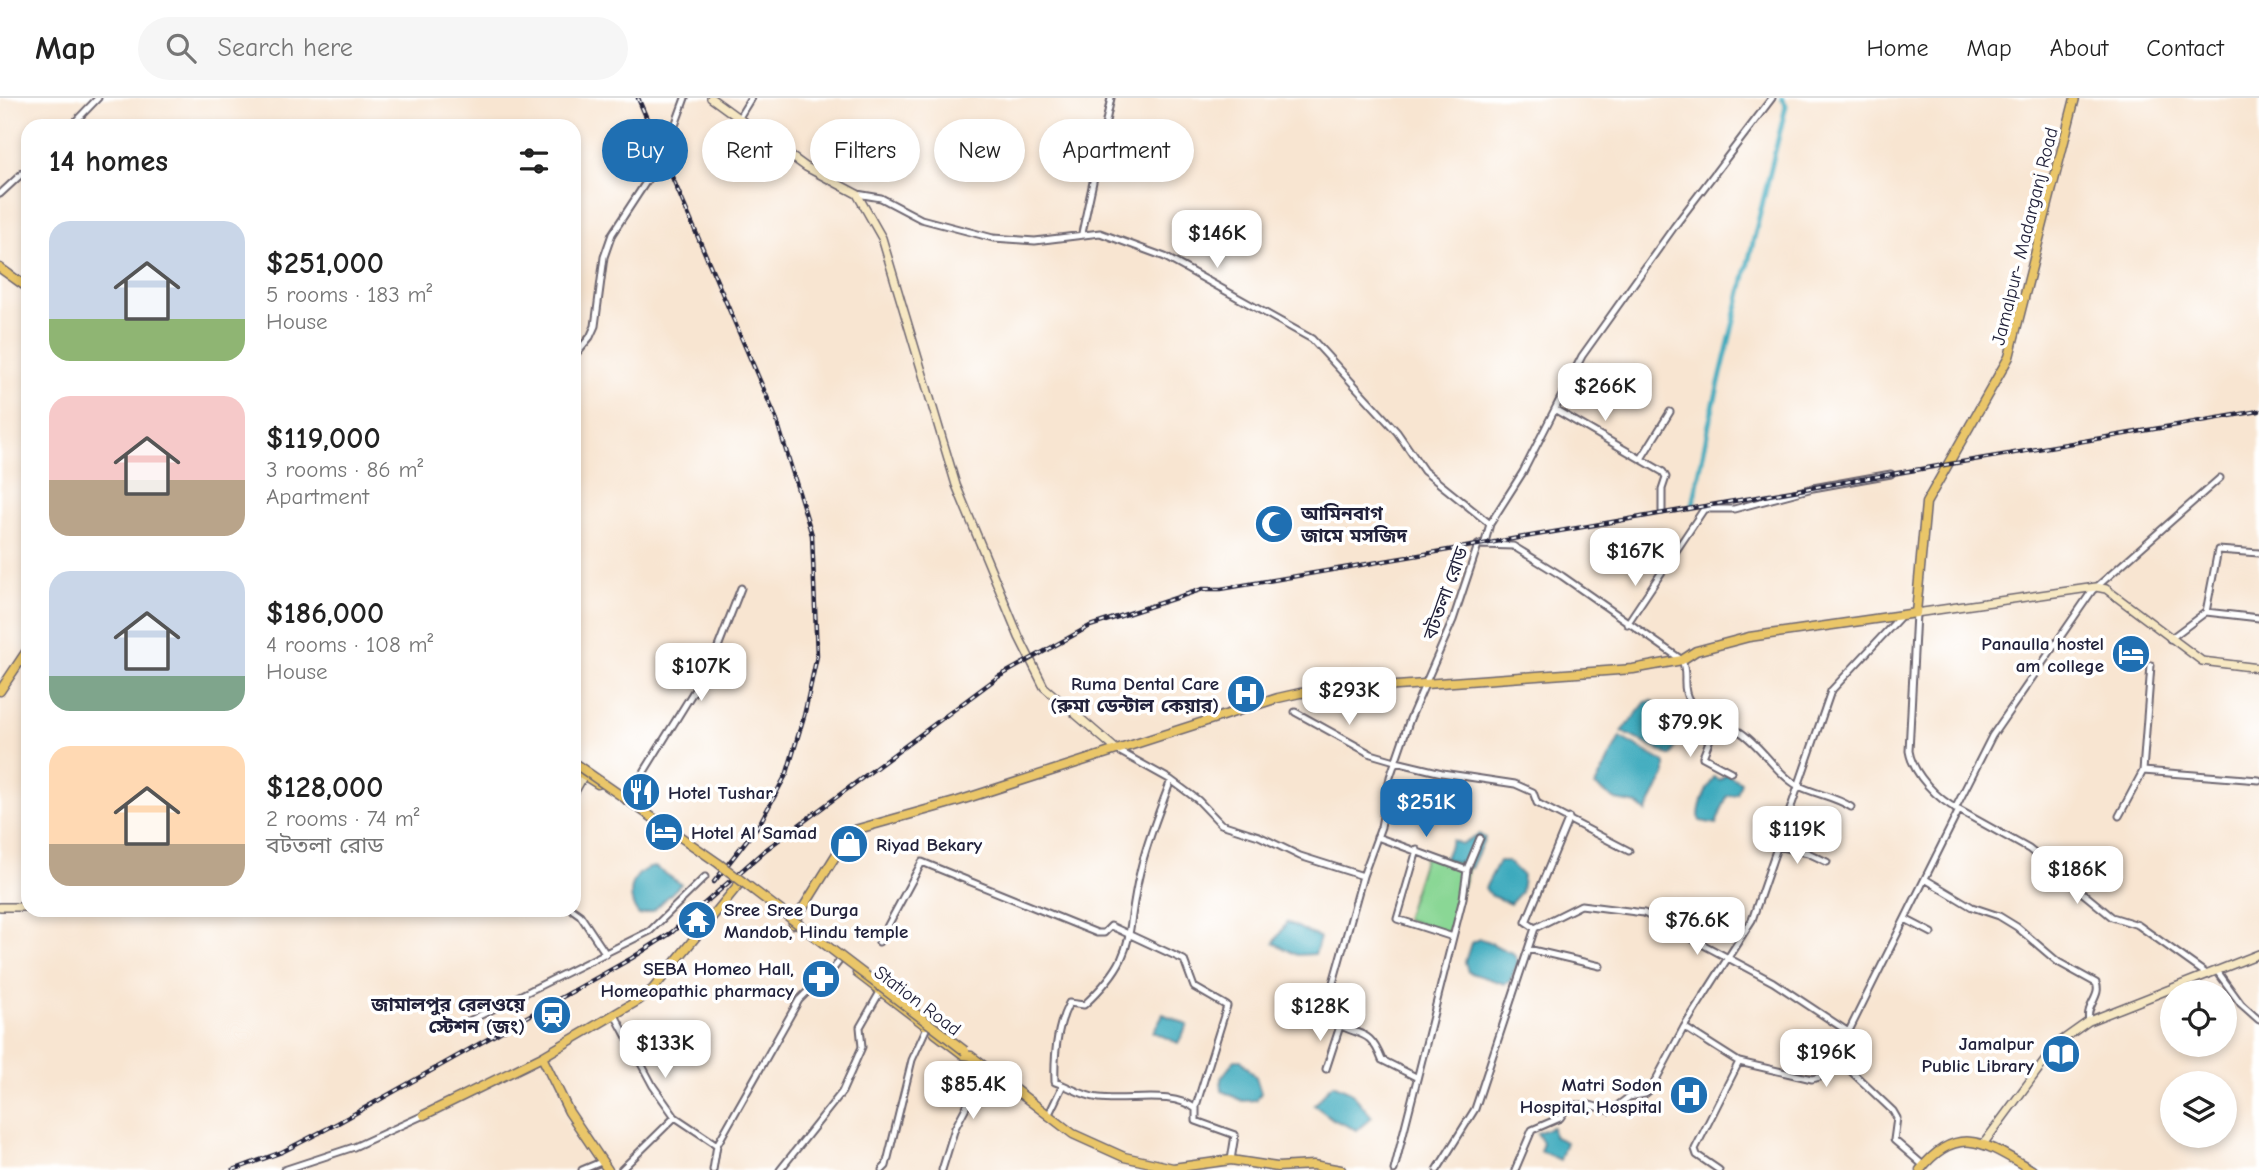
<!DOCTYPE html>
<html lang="en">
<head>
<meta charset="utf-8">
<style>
	body { margin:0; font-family:"Comic Neue","Noto Sans Bengali",sans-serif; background:#f6f6f6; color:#222; height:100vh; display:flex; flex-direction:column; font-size:26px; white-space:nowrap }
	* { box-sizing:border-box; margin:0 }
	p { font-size:23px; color:#767676 }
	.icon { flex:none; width:38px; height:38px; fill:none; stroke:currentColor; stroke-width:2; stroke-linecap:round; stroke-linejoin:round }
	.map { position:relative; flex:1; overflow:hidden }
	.side { position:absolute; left:21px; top:21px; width:560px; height:798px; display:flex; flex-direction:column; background:#fff; border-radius:21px; box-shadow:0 4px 10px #0003 }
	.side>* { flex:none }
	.banner { position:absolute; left:602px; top:21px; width:665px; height:63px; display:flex; gap:14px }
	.fabs { position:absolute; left:2160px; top:882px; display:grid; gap:14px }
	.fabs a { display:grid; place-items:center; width:77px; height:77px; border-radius:50%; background:#fff; box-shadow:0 4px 10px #0003; font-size:35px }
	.price { position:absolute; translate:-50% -60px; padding:0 16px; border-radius:14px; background:#fff; color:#222; font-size:23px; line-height:46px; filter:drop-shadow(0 2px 4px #0008) }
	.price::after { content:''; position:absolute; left:50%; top:42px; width:21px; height:16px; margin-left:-10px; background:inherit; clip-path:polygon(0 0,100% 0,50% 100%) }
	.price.active { background:#1f6fb2; color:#fff }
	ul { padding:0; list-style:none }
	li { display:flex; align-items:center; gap:21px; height:175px; padding:0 28px }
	li span { display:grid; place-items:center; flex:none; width:196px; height:140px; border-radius:21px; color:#555 }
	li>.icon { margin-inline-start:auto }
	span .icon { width:84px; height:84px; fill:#fffc; stroke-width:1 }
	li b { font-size:30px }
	h2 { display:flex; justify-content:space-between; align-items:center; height:84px; padding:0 28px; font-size:30px }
	.chip { padding:0 24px; border-radius:32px; background:#fff; box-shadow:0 4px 10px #0003; font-size:24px; line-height:63px }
	.chip.active { background:#1f6fb2; color:#fff }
	header { display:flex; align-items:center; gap:42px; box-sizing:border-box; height:98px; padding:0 35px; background:#fff; border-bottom:2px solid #e0e0e0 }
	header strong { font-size:33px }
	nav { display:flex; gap:38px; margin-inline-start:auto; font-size:24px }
	.search { width:490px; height:63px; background:#f6f6f6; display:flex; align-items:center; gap:18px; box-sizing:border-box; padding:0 24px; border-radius:38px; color:#767676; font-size:26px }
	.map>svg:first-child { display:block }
</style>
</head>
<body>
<header>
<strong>Map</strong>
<div class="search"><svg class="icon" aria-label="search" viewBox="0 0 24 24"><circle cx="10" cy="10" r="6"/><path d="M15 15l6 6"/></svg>Search here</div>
<nav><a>Home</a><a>Map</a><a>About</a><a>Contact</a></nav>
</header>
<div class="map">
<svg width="2259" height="1072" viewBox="0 0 2259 1072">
	<rect width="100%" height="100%" fill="#fff"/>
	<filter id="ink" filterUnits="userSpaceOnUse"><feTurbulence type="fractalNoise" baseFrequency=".0143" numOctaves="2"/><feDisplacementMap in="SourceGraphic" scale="14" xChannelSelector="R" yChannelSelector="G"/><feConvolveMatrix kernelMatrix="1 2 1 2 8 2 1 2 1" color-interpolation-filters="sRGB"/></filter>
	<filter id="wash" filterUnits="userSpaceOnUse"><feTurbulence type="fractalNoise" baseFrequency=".00686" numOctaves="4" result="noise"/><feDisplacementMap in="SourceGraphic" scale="28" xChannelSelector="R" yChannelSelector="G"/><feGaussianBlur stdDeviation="1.57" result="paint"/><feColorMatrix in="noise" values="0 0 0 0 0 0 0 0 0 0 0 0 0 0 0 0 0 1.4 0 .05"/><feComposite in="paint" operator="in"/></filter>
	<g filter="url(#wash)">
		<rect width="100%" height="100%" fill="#f8e5d1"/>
		<!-- green -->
		<path fill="#8ad795" stroke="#567c68" stroke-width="2" d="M1426,755L1469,769L1448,835L1405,821Z"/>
		<!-- water -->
		<path fill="#3eaabd" stroke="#30667c" stroke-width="2" d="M1653,603L1686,627L1671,658L1622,634L1646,604Z
			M1620,639L1665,665V677L1646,714L1637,706L1616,702L1595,688Z
			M1726,676L1741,684L1737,696L1727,698L1716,726L1700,723C1696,711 1707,690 1714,679L1720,682Z
			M1479,736L1485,740L1471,770L1445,760L1452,742L1461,746Z
			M1499,763H1508L1523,778L1521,794L1510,806L1490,797L1485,790Z
			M655,769L681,786L653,813L639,817C624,800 631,771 655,769Z
			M1287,824L1320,840L1315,856L1297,857L1274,845Z
			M1480,841C1493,844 1500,852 1513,855L1518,864L1510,883L1505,886L1468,874L1465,864L1471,845Z
			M1163,916L1188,927L1178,945L1153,934Z
			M1235,962H1241L1256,979L1261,995L1256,1002L1243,1003L1222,993L1221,980Z
			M1333,986L1351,994L1372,1019L1357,1032L1334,1022L1314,1007C1323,1000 1324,992 1333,986Z
			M1552,1029L1553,1038L1566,1044L1560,1062L1540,1053L1543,1045L1537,1035Z"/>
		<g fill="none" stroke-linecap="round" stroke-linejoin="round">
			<!-- canal -->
			<path stroke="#3eaabd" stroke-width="5" d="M1693,407L1709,326L1786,8L1782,0"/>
		</g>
	</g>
	<g filter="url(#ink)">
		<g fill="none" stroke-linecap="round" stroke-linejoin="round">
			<!-- minor casing -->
			<g stroke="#6d6670" stroke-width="9">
				<path id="minor" d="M740,18L751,0
					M71,28L98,0
					M0,96L28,70
					M857,96L881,100L921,121L993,140L1035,143L1100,135L1165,159L1312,241L1397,334L1424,373L1490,426
					M1082,135L1111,0
					M574,258L590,239L595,228L604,159L612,136L665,55L685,0
					M1556,312L1663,374L1666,379L1662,391V413
					M1641,361L1670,314
					M1481,447L1513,448L1562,478L1682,562C1690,580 1677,590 1696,612C1707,624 1726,625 1740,634C1761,647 1774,673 1795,686C1813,696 1834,698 1851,709
					M2206,514L2259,520
					M1916,515L1909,653C1913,676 1938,702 1959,712L1836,959L1893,1013L1897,1020L1894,1042L1923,1067
					M1627,526L1704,411H1734L1813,390L1891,376
					M2170,541L2206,514L2218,452L2259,455
					M1295,614L1371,656L1395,663
					M1717,623L1703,659L1731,674
					M1117,652L1171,682L1198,702L1221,726L1259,738L1300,758L1363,778
					M1396,664L1442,675L1515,686L1533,694L1537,705L1629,753
					M2143,673L2259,682
					M626,703L713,562L741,490
					M1955,711L1992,638L2092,493L2220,380
					M1959,712L2029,751L2112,819L2138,827L2208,877
					M2119,718L2143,673L2151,567
					M1377,739L1467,772L1463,800L1394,1072
					M1777,748L1808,755L1827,764
					M1417,752L1397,821L1453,839
					M1467,771L1480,740
					M1925,781L1972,809L1999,818L2017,829L2058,864L2096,885C2102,898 2085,908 2089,923
					M573,812L580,817L606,856
					M1905,821L1932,835
					M1535,830L1581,807L1644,815L1773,884L1850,935
					M879,844L922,764L1097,835H1104L1111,828L1184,862L1194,889L1227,908L1196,1008V1023L1235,1037L1231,1062
					M1528,851L1600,868
					M2217,873L2241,906L2259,922
					M615,917L653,988L675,1019L717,1047
					M469,923L650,833L705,779
					M1684,929L1739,964L1812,981L1820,979L1836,959
					M1326,971L1340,928
					M1416,979L1382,962C1369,929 1360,940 1334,924L1333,885L1363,778L1381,729L1390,679L1410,621L1453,522L1478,447L1485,444L1490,426L1523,374L1582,258L1674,129L1772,0
					M1063,987C1074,992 1087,999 1099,1000C1128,1004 1172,992 1196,1011
					M1048,1018L1063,987L1055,984C1054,957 1056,930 1069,905L1084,907C1140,855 1124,839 1140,774C1147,742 1160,712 1171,682
					M284,1072L354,1049L424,1017
					M582,1072L601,1064
					M621,1072L675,1019
					M713,1072L717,1047L799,902L806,895L820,888L840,862
					M780,1072L842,994L862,949L860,929L880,894
					M882,1072L886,1068L912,962L927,929
					M942,1072L955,1030L986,971
					M1437,1072L1475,1011L1535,830L1526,824L1569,720
					M1515,1072L1532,1032L1560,1020L1569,1007H1590L1610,1013L1629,999L1645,996L1651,991L1684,929L1752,822L1831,593L1901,518
					M1719,1072L1697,1057L1695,1051L1739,964"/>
			</g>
			<!-- secondary casing -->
			<g stroke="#6d6670" stroke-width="10">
				<path id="secondary" d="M711,0L806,69L857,96L882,140L956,387L1019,539L1044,589L1117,652
					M1916,515L2096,489L2106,491L2202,563L2259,570
					M574,695L584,677
					M0,809H28
					M1984,1045L2058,945L2089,923L2259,856"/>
			</g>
			<!-- primary casing -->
			<g stroke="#6d6670" stroke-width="11">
				<path id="primary" d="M0,593L28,551
					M574,671L598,686
					M793,826L851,733L958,703L1278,600L1300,595L1633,571L1682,562L1696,553L1749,539L1916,515L1926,405L2009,259L2075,0
					M857,875L925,927
					M935,935L964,957L971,958L1073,1036L1124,1059L1173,1070L1231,1062L1277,1069L1313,1067L1341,1072
					M542,959L569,1014L608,1072
					M424,1017L542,959L639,902L653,891L739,786
					M1920,1072C1959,1023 1988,1047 2032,1072"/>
			</g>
			<!-- trunk casing -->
			<g stroke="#6d6670" stroke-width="11">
				<path id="trunk" d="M0,170L28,190"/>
			</g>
			<!-- minor -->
			<use href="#minor" stroke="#fff" stroke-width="5"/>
			<!-- secondary -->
			<use href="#secondary" stroke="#f7e8c3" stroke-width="7"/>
			<!-- primary -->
			<use href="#primary" stroke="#eac669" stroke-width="8"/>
			<!-- trunk -->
			<use href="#trunk" stroke="#eac669" stroke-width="8"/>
			<!-- rail casing -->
			<g stroke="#22223b" stroke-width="4.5">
				<path id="rail" d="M638,0L776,320L812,437L817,558L804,618L787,675L760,725L714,784
					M233,1072L282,1054L338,1025L632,860L671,835L764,753L998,579L1090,528L1203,491H1221L2259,313"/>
			</g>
			<!-- rail -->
			<use href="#rail" stroke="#fff" stroke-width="2" stroke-dasharray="5" stroke-linecap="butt"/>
			<!-- trunk-bridge casing -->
			<g stroke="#6d6670" stroke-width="11" stroke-linecap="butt">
				<path id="trunk-bridge" d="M574,665L718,765L965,953"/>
			</g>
			<!-- trunk-bridge -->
			<use href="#trunk-bridge" stroke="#eac669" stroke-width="8"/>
		</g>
	</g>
	<!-- icons -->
	<defs>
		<g id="mosque-disc" transform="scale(2.0125)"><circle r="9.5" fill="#1f6fb2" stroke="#fff"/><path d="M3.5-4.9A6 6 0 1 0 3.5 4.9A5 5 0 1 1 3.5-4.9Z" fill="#fff"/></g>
		<g id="hotel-disc" transform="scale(2.0125)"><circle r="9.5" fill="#1f6fb2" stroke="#fff"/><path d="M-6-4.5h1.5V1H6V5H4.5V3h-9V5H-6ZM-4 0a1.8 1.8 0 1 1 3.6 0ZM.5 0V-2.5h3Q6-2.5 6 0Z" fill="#fff"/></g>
		<g id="hospital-disc" transform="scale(2.0125)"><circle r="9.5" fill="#1f6fb2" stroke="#fff"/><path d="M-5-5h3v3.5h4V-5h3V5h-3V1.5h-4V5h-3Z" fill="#fff"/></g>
		<g id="restaurant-disc" transform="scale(2.0125)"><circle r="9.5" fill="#1f6fb2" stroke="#fff"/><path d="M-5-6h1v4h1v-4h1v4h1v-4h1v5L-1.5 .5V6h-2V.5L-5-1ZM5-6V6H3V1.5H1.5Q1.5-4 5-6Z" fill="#fff"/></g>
		<g id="shop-disc" transform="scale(2.0125)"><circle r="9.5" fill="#1f6fb2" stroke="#fff"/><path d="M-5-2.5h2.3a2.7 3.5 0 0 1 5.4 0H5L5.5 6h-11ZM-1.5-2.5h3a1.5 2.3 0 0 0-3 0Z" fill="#fff"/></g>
		<g id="temple-disc" transform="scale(2.0125)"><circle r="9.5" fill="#1f6fb2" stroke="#fff"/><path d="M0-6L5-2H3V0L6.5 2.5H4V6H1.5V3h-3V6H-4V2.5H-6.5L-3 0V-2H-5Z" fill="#fff"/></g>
		<g id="pharmacy-disc" transform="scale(2.0125)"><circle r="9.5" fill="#1f6fb2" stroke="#fff"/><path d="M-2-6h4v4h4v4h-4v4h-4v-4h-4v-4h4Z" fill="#fff"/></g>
		<g id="station-disc" transform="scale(2.0125)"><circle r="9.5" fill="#1f6fb2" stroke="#fff"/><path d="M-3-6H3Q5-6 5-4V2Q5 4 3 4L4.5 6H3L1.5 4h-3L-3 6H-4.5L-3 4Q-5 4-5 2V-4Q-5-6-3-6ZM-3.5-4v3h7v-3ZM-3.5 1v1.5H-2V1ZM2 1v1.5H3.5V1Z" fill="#fff"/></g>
		<g id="library-disc" transform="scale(2.0125)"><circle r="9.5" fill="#1f6fb2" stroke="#fff"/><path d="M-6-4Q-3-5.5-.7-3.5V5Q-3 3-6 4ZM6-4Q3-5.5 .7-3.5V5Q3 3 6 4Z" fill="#fff"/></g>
	</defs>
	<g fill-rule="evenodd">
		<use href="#mosque-disc" x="1274" y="426"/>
		<use href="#hotel-disc" x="2131" y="556"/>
		<use href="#hospital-disc" x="1246" y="596"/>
		<use href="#restaurant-disc" x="641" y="694"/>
		<use href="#hotel-disc" x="664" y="734"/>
		<use href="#shop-disc" x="849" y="746"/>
		<use href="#temple-disc" x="697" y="822"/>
		<use href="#pharmacy-disc" x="821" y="881"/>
		<use href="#station-disc" x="552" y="917"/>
		<use href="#library-disc" x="2061" y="956"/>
		<use href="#hospital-disc" x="1689" y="997"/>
	</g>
	<g text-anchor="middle" stroke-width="7" stroke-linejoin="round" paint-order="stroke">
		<!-- street labels -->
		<g font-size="19" fill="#22223b" stroke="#fff">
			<text transform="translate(2024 138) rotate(-76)" y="7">Jamalpur- Madarganj Road</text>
			<text transform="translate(1445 495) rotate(-70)" y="7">বটতলা রোড</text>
			<text transform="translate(918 902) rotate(37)" y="7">Station Road</text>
		</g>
		<!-- poi labels -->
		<g font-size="19" font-weight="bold" fill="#22223b" stroke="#fff" text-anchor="end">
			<text x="1301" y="422" text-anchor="start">আমিনবাগ<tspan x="1301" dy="22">জামে মসজিদ</tspan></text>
			<text x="2104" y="552">Panaulla hostel<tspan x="2104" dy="22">am college</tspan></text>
			<text x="1219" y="592">Ruma Dental Care<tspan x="1219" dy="22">(রুমা ডেন্টাল কেয়ার)</tspan></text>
			<text x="668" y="701" text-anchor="start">Hotel Tushar</text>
			<text x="691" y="741" text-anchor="start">Hotel Al Samad</text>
			<text x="876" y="753" text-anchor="start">Riyad Bekary</text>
			<text x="724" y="818" text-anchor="start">Sree Sree Durga<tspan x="724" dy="22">Mandob, Hindu temple</tspan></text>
			<text x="794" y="877">SEBA Homeo Hall,<tspan x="794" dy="22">Homeopathic pharmacy</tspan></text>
			<text x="525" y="913">জামালপুর রেলওয়ে<tspan x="525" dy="22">স্টেশন (জং)</tspan></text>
			<text x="2034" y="952">Jamalpur<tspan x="2034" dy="22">Public Library</tspan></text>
			<text x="1662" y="993">Matri Sodon<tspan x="1662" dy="22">Hospital, Hospital</tspan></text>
		</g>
	</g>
</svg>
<div class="fabs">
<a><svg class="icon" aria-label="locate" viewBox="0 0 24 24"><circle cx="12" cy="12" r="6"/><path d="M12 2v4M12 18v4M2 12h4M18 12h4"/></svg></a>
<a><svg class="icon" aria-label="layers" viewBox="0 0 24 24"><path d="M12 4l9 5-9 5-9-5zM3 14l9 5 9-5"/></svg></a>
</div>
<b class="price" style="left:1217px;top:172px">$146K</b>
<b class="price" style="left:1605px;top:325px">$266K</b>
<b class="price" style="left:1635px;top:490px">$167K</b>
<b class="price" style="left:701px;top:605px">$107K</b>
<b class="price" style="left:1349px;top:629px">$293K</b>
<b class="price" style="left:1690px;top:661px">$79.9K</b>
<b class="price active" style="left:1426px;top:741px">$251K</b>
<b class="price" style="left:1797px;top:768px">$119K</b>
<b class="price" style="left:2077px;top:808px">$186K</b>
<b class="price" style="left:1697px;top:859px">$76.6K</b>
<b class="price" style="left:1320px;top:945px">$128K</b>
<b class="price" style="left:665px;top:982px">$133K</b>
<b class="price" style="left:1826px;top:991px">$196K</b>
<b class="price" style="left:973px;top:1023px">$85.4K</b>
<div class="banner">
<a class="chip active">Buy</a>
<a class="chip">Rent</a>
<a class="chip">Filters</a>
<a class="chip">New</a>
<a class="chip">Apartment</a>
</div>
<section class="side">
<h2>14 homes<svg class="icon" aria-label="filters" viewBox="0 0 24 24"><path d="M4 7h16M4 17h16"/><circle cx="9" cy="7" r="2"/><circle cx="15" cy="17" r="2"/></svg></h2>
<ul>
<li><span style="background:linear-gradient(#c9d6e8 70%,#8fb573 0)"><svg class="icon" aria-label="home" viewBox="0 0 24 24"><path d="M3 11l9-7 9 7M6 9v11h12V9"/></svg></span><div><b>$251,000</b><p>5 rooms · 183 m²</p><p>House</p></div></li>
<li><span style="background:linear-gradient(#f6c9c9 60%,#b9a48a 0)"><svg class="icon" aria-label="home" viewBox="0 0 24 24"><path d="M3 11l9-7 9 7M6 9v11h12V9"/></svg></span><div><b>$119,000</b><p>3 rooms · 86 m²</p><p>Apartment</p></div></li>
<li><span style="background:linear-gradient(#c9d6e8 75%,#7fa58c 0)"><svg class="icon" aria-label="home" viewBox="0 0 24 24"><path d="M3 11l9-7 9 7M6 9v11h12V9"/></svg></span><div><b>$186,000</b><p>4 rooms · 108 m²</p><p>House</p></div></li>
<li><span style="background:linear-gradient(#ffd9b3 70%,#b9a48a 0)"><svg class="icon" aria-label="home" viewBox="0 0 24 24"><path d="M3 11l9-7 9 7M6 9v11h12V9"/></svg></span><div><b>$128,000</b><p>2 rooms · 74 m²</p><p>বটতলা রোড</p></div></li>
</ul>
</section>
</div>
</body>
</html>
